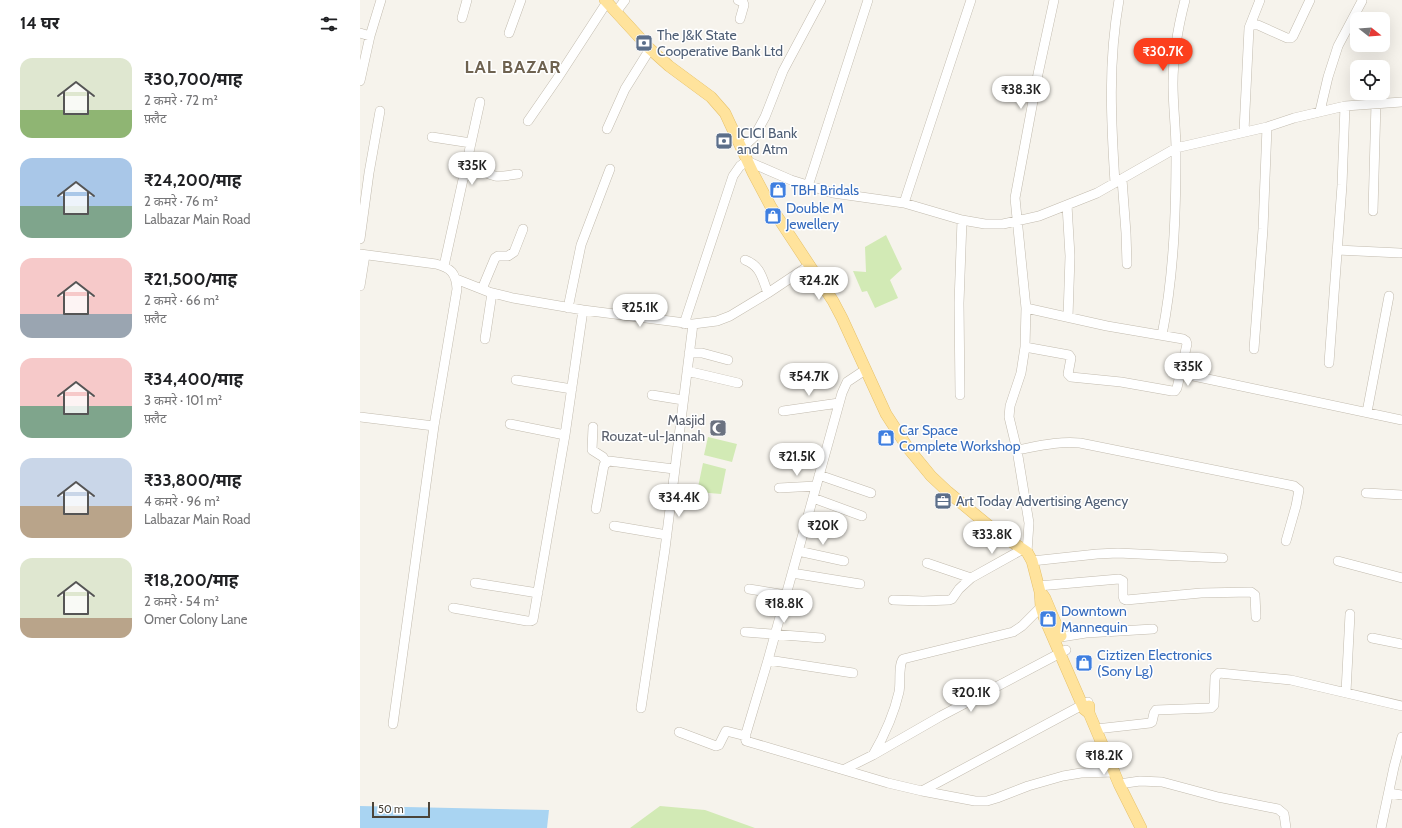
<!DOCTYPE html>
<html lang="hi">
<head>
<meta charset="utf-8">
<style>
	body { margin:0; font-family:Cabin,"Noto Sans Devanagari",sans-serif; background:#f6f6f6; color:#202124; height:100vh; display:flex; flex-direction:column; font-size:15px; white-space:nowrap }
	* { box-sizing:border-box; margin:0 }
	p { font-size:13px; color:#757577 }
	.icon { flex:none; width:22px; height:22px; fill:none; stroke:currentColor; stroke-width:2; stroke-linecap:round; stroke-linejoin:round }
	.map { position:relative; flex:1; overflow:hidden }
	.side { display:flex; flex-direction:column; background:#fff; width:360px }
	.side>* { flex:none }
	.needle { width:26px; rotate:107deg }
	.controls { position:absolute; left:990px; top:12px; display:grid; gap:8px }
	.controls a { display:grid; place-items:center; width:40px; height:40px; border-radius:8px; background:#fff; box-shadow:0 4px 16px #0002; font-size:20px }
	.scale { position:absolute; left:12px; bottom:10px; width:58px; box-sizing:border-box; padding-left:4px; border:2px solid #4b4439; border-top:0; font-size:11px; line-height:14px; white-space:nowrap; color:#4b4439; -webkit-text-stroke:3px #fff; paint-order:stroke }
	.price { position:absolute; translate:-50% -34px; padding:0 9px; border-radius:14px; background:#fff; color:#222; font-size:13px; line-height:26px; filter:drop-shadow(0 1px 2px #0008) }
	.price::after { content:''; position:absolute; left:50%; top:24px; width:12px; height:9px; margin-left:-6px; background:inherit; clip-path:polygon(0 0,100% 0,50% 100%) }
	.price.on { background:#fc3f1d; color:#fff }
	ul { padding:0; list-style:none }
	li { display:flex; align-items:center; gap:12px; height:100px; padding:0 20px }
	li span { display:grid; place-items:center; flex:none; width:112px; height:80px; border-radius:12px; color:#555 }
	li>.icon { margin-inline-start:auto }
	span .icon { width:48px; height:48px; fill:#fffc; stroke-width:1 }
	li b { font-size:17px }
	h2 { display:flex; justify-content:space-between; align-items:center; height:48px; padding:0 20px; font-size:17px }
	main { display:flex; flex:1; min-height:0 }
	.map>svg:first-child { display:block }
</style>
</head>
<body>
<main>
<section class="side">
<h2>14 घर<svg class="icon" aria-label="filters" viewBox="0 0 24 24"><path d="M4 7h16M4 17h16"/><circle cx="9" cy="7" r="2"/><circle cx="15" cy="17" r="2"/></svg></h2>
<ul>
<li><span style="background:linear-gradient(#dfe7d0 65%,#8fb573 0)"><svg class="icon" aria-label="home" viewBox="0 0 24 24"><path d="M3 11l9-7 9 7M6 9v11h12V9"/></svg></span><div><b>₹30,700/माह</b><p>2 कमरे · 72 m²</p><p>फ़्लैट</p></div></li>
<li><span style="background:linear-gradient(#a9c7e8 60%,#7fa58c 0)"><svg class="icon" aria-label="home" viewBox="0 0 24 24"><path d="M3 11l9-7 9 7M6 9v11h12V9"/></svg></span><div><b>₹24,200/माह</b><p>2 कमरे · 76 m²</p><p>Lalbazar Main Road</p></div></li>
<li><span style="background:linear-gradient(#f6c9c9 70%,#9aa5b1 0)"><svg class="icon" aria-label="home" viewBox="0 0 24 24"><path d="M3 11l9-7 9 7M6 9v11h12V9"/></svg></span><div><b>₹21,500/माह</b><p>2 कमरे · 66 m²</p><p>फ़्लैट</p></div></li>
<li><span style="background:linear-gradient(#f6c9c9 60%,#7fa58c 0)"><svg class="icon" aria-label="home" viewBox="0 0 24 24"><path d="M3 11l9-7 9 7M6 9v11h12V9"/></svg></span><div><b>₹34,400/माह</b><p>3 कमरे · 101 m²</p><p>फ़्लैट</p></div></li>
<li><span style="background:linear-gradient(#c9d6e8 60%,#b9a48a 0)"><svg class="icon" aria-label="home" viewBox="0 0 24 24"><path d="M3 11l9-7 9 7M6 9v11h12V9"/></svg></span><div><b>₹33,800/माह</b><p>4 कमरे · 96 m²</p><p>Lalbazar Main Road</p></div></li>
<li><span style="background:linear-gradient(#dfe7d0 75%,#b9a48a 0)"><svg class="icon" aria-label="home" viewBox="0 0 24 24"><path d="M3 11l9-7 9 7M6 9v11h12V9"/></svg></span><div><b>₹18,200/माह</b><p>2 कमरे · 54 m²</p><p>Omer Colony Lane</p></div></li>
</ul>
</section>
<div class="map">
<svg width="1042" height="828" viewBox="0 0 1042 828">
	<rect width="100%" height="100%" fill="#f6f3ec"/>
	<!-- green -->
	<path fill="#d2eab5" d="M526,235L542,269L530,280L538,298L515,308L507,291L502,292L493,271L506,272L505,247Z
		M348,437L377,444L372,462L344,455Z
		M343,463L366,469L361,494L337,492Z
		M300,806L345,810L395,828H270Z"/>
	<!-- water -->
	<path fill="#a9d4f2" d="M0,806L189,810L187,828H0Z"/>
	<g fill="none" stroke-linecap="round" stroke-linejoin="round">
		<!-- minor casing -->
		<g stroke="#c2bbae" stroke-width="10">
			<path id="minor" d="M378,0L383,2L384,5L380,19
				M256,12L265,0
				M102,18L107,0
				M891,25H898L927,38H931L933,36L950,0
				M0,33L10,36
				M149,33L161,0
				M0,81L10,36L21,0
				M960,111L968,77L978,46L1002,1
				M168,121L197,79L247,2
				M247,129L265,89L290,49
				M884,131L889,28L900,0
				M72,137L111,143
				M382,148L394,137L405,117L423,71L461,0
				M103,178C121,165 117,171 135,176C142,177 150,175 158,174
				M762,179L766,233L767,264
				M755,183C751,120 748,62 759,0
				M448,186L508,0
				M544,203L611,0
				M707,205L710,256L708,317
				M1013,211L1016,103
				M0,239L9,173L20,111
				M977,250L1040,253
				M0,254L76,264C91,268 96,273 97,289L74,426L33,724
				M385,260C401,266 402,278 408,293
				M84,266L120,102
				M96,279L129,292L153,298L223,310L333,324L357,321L370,316L408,293L450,265
				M0,286L5,255
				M122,289L135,258L138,256H148L154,252L163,229
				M208,308L221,245L250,169
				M324,324L373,176L380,166L387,161L431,180L473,193L544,203L602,220L625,224H643L679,216L737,193L816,148L907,127L934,118L985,106L1042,102
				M802,335C814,274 816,213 816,151C816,129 813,106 813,84C813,56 818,27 825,0
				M125,339L132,293
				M665,347L709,355L711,358L708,374L711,377L761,382L812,391H815L817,388L827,344L826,341L823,339L747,326L666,308
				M894,349L903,229L907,127
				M329,353H342L368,360
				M969,363L982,185L985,106
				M505,370L487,382L482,393L408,660L385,737L386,741L528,783L562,791L615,801H627L637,798L668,786L703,776L721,773L755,772
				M327,371L378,383
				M821,373L824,374L1042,420
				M156,380L212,389
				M292,395L323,400
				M600,395L599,303L602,220
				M423,411L479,403
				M1007,412L1029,296
				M0,417L74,426
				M150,424L205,435
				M233,427L232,450L243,457L246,462
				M657,450C679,446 698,441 720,443L934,486L939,490L936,506L926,541
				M459,475L511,493
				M419,488L456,486
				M1006,493L1042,495
				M453,498L502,516
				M236,509L244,465L249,461L314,469
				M254,526L307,535
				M438,551L484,561
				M667,552L669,523L657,450L649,417L650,406L661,373L665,347L666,308L655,198L678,74L694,0
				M672,561L737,554L758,553L863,558
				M978,561L1042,578
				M567,563L611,578
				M432,573L500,584
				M115,583L178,593
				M678,586L759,579L763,581V596L764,599L766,600L841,593L891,592L895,595L896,617
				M389,589L426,595
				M533,600L563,601L589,600L592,599L599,589L611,578L663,549
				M93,608L167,621H171L173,620L205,435L223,310
				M385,632L461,638
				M701,637L726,633L793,629
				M1012,638L1042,644
				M408,660L493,673
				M986,692L990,614
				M281,708L305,549L333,324
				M736,729L790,723L792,722L794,713L796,710L851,708L854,705L855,677L859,673L931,680L1042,706
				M319,732L356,746L359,745L366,731L386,736
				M513,755C524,736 534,714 539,692C541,683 538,666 543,659L653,632L662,626L681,607
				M485,769L513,755L581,716L706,650
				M759,784L780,781L802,782L858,797L918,809L924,814L926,828
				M562,791L728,702
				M1029,793L1042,795
				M1021,828L1034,767L1042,737"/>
		</g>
		<!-- major casing -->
		<g stroke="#e6c16a" stroke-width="12">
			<path id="major" d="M245,0L290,49L309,66L351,97L365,113L393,173L411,207L473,301L482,318L526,414L548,448L571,476L588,492L634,530L667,552L672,561L680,592L681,607L684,617L724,709L729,713
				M683,595L685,598L701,636
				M729,706V713L759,784L781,828"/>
		</g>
		<!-- minor -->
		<use href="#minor" stroke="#fff" stroke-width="9"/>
		<!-- major -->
		<use href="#major" stroke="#ffe39c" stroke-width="11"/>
	</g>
	<!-- icons -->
	<defs>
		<g id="bank-square" transform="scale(0.9)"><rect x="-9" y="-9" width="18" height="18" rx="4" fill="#5c6f8a" stroke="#fff"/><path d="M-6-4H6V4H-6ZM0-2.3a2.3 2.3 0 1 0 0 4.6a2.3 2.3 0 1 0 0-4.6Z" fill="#fff"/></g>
		<g id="shop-square" transform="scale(0.9)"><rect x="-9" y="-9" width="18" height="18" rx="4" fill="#3f7fe0" stroke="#fff"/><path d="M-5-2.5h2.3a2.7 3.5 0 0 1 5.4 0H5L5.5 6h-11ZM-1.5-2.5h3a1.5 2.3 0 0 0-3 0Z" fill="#fff"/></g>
		<g id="mosque-square" transform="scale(0.9)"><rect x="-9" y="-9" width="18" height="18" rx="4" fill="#6b7280" stroke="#fff"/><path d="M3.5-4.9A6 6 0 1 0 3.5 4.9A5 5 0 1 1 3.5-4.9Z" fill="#fff"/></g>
		<g id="office-square" transform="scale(0.9)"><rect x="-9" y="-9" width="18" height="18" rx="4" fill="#5c6f8a" stroke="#fff"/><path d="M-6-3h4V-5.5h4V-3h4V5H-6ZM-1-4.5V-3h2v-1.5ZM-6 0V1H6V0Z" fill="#fff"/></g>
	</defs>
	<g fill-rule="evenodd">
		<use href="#bank-square" x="284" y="43"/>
		<use href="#bank-square" x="364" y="141"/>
		<use href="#shop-square" x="418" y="190"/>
		<use href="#shop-square" x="413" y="216"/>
		<use href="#mosque-square" x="358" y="428"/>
		<use href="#shop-square" x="526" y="438"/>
		<use href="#office-square" x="583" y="501"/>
		<use href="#shop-square" x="688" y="619"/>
		<use href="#shop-square" x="724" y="663"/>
	</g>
	<g text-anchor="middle" stroke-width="3" stroke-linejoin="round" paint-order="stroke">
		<!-- service labels -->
		<g font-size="14" fill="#4e5e75" stroke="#fff" text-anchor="start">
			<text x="297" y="40">The J&amp;K State<tspan x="297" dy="16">Cooperative Bank Ltd</tspan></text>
			<text x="377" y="138">ICICI Bank<tspan x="377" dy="16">and Atm</tspan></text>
			<text x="596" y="506">Art Today Advertising Agency</text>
		</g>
		<!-- shop labels -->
		<g font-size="14" fill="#366cbe" stroke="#fff" text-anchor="start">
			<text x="431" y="195">TBH Bridals</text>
			<text x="426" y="213">Double M<tspan x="426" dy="16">Jewellery</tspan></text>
			<text x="539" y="435">Car Space<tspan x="539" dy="16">Complete Workshop</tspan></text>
			<text x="701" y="616">Downtown<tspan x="701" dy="16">Mannequin</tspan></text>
			<text x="737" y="660">Ciztizen Electronics<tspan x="737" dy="16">(Sony Lg)</tspan></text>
		</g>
		<!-- worship labels -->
		<g font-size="14" fill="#5b616d" stroke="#fff" text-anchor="end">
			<text x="345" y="425">Masjid<tspan x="345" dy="16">Rouzat-ul-Jannah</tspan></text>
		</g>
		<!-- district labels -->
		<g font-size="18" font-weight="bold" letter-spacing="1" fill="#6e6250" stroke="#fff">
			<text x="153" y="73">LAL BAZAR</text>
		</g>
	</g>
</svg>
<div class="controls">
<a><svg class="needle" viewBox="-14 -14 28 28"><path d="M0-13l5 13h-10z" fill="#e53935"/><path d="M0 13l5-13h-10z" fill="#757577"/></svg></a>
<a><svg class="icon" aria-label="locate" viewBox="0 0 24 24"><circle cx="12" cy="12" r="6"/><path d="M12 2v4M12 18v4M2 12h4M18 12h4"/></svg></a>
</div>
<div class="scale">50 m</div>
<b class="price on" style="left:803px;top:72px">₹30.7K</b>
<b class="price" style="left:661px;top:110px">₹38.3K</b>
<b class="price" style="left:112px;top:186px">₹35K</b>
<b class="price" style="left:459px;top:301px">₹24.2K</b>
<b class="price" style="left:280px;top:328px">₹25.1K</b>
<b class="price" style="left:828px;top:387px">₹35K</b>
<b class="price" style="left:449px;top:397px">₹54.7K</b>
<b class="price" style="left:437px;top:477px">₹21.5K</b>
<b class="price" style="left:319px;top:518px">₹34.4K</b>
<b class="price" style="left:463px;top:546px">₹20K</b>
<b class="price" style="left:632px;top:555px">₹33.8K</b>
<b class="price" style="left:424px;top:624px">₹18.8K</b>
<b class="price" style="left:611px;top:713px">₹20.1K</b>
<b class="price" style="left:744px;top:776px">₹18.2K</b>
</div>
</main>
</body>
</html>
